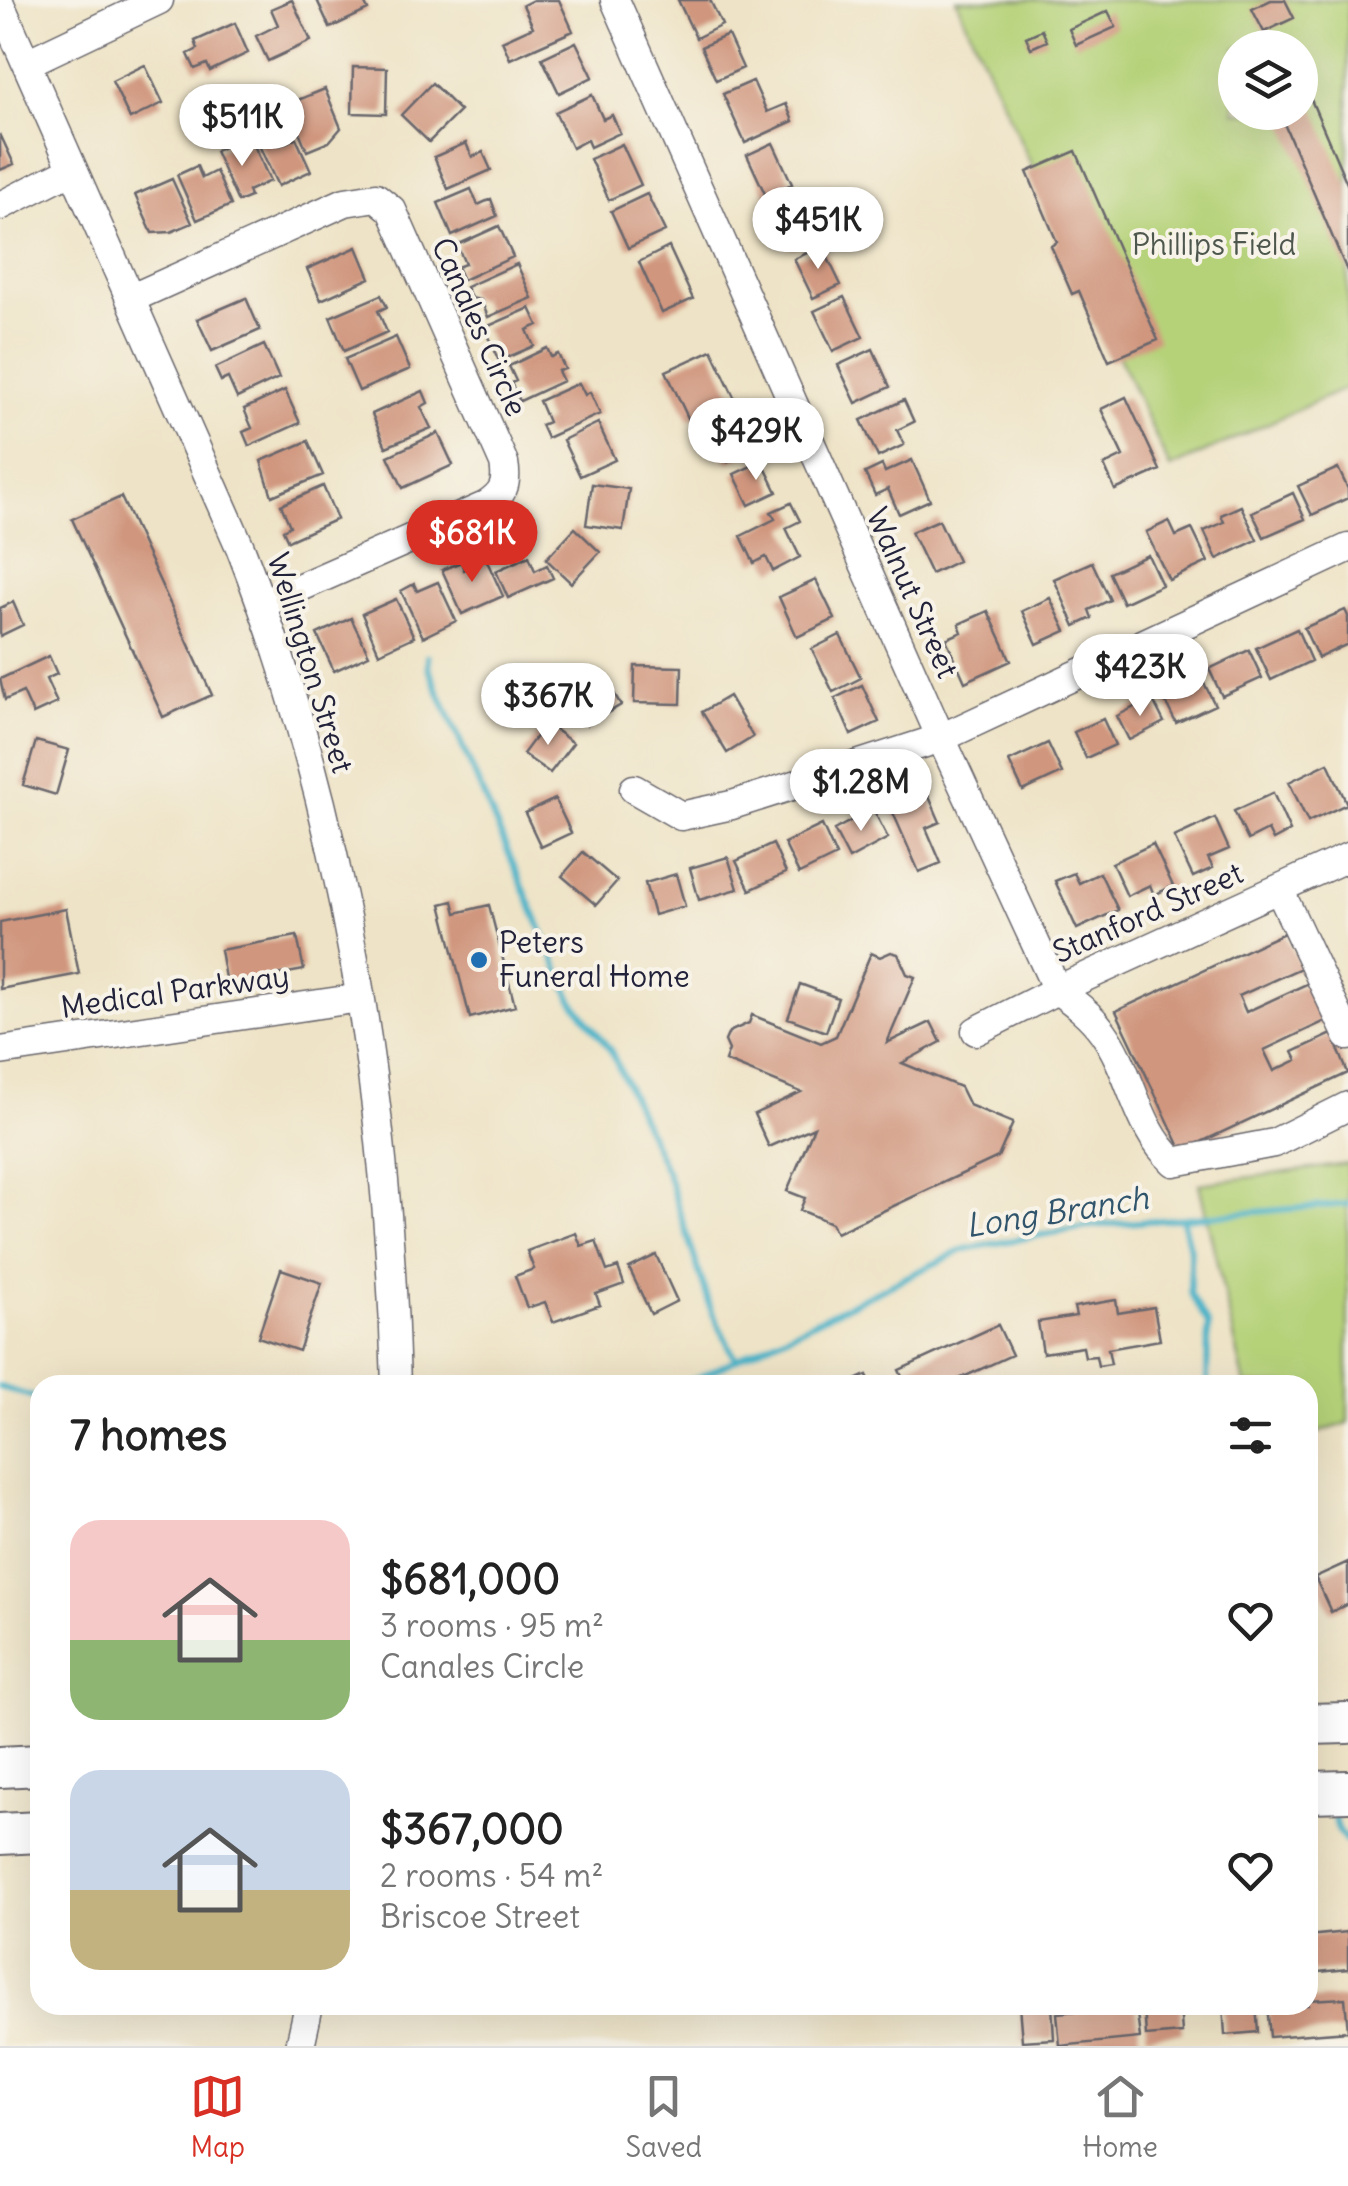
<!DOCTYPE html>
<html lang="en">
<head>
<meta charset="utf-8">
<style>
	body { margin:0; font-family:Delius,sans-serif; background:#f2f2f2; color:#222; height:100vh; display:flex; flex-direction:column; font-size:38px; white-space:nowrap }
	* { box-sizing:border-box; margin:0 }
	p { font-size:32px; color:#767676 }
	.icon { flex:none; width:55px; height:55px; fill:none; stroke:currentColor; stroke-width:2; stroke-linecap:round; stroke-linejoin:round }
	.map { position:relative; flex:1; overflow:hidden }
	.sheet { position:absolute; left:30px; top:1375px; width:1288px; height:640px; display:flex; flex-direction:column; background:#fff; border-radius:30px; box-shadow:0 10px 40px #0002 }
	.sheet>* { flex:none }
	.tools { position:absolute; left:1218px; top:30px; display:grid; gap:20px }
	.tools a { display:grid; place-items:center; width:100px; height:100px; border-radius:50%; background:#fff; box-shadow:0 10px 40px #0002; font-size:50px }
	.price { position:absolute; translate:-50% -85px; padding:0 22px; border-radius:35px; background:#fff; color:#222; font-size:32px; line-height:65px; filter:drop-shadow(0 2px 5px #0008) }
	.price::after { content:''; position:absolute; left:50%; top:60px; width:30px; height:22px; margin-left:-15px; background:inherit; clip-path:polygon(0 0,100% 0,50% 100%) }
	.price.active { background:#d93025; color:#fff }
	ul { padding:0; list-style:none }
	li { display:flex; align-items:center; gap:30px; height:250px; padding:0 40px }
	li span { display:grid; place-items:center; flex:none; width:280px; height:200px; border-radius:30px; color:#555 }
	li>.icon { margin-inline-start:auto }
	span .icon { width:120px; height:120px; fill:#fffc; stroke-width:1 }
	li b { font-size:42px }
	h2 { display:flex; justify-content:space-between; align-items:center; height:120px; padding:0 40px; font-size:42px }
	.dock { display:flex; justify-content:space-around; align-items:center; height:140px; border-top:2px solid #e0e0e0; background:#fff; font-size:28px; color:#767676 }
	.dock a { display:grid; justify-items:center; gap:5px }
	.dock .active { color:#d93025 }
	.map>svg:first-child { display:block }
</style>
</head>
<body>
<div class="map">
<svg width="1348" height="2046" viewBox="0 0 1348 2046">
	<rect width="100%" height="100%" fill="#f7f3e8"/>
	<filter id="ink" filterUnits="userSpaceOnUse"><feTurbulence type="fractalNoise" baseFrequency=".01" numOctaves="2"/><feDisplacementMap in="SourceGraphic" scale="20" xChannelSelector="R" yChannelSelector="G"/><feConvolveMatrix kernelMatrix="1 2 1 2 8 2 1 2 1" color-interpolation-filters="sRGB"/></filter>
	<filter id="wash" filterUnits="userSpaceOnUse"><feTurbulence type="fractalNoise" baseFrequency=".0048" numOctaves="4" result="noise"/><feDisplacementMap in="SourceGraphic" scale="40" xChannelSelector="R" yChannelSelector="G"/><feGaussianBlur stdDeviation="2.25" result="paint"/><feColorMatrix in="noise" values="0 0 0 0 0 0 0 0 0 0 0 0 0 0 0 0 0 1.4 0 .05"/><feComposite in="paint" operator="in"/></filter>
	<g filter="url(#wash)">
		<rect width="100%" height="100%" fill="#eee3c6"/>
		<!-- green -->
		<path fill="#b5d279" stroke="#6c7a5a" stroke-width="2.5" fill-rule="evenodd" d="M956,0H1348V387L1170,468ZM1235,48H1300V112H1235Z
			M1348,1164V1423L1308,1436V1385H1245L1199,1184Z"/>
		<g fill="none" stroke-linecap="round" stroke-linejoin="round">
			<!-- stream -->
			<path stroke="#4ab3c8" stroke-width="6" d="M428,656V667L572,1000L611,1051L667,1173L712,1312L736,1360
				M1182,1219L1190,1250V1293L1208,1324L1207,1385
				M683,1385L965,1249L1091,1226L1348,1204
				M0,1387L40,1399
				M1334,1816L1338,1830L1348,1843"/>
		</g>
		<g id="blocks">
			<!-- building -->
			<path fill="#d0967e" d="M292,0L311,41L268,61L256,36L278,25L271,9Z
				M317,0H363L368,10L330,28Z
				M533,0H559L573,31L510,59L502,41L533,27L523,5Z
				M678,0H710L722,25L696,38Z
				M1271,0H1285L1294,18L1264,32L1252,9Z
				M1108,11L1116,27L1076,45L1069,29Z
				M235,23L248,53L210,71L207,64L195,69L188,54L198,49L195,41Z
				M1042,30L1047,41L1031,48L1026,37Z
				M728,35L743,68L716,80L701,47Z
				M576,42L593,77L559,93L542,58Z
				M145,65L163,103L130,119L112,81Z
				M353,67L387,68L386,114L352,113Z
				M1300,74L1348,186V273L1279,112H1300Z
				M753,81L767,112L786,104L793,121L745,143L723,94Z
				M432,83L460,111L429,142L401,115Z
				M325,89L341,128L329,142L307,151L288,104Z
				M592,95L603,119L612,115L620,133L590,147L587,140L572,148L555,112Z
				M275,133L280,145L296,138L311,171L278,186L257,141Z
				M0,134L14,164L0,170Z
				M236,142L239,149L253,143L270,181L248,191L250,197L238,202L215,151Z
				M466,143L472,157L483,152L491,170L448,189L434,157Z
				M773,143L792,184L766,196L747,155Z
				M622,144L641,185L609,200L590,159Z
				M1076,151L1158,340L1109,361L1079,291L1072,294L1051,246L1057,242L1027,172Z
				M197,166L202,178L216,171L231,205L197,220L177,175Z
				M172,179L192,223L171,232L152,233L135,195Z
				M471,189L478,205L491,199L497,216L452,236L438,203Z
				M647,194L665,231L628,248L611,211Z
				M800,196L819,236L792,248L774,208Z
				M499,226L513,257L463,280L457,267L465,264L457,245Z
				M822,246L841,285L813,298L794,259Z
				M357,247L370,278L321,300L307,269Z
				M669,247L693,299L662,313L639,262Z
				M517,264L532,298L488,317L481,300L471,298L466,287Z
				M381,295L387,307L378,311L387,332L344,351L330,317Z
				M844,297L863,337L833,351L814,311Z
				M246,298L260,330L212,351L197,319Z
				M530,308L538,325L527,330L534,346L499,361L484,328Z
				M396,337L410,369L359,391L345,359Z
				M264,345L279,378L237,398L228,378L221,381L215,368Z
				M547,348L551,357L558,354L565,369L558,371L563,381L520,401L511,383L516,381L509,366Z
				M873,349L890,387L856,403L838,365Z
				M712,350L735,399L689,420L666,371Z
				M579,383L585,395L590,392L600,414L547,438L541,425L548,422L539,401Z
				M285,390L300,423L249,446L243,432L252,428L244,409Z
				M423,391L428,403L421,407L431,428L386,447L372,414Z
				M1126,397L1160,470L1115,490L1104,465L1123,456L1101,409Z
				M904,400L914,422L897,430L904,445L878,457L861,420Z
				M740,409L758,448L728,462L709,423Z
				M598,423L615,460L580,476L563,440Z
				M438,433L453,465L403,488L388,456Z
				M308,441L323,475L272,496L261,461Z
				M912,460L930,500L899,514L888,489L875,495L865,473L882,465L885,472Z
				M762,461L777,492L749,505L734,474Z
				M1338,468L1348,489V498L1312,515L1298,486Z
				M592,484L629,489L623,530L586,525Z
				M323,486L337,519L288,541L283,530L290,526L281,505Z
				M1293,493L1305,519L1264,537L1252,512Z
				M121,497L212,695L163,717L72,519Z
				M791,503L800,521L786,528L800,557L773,571L766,557L754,563L741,536L775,519L771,512Z
				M1241,506L1257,540L1217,559L1204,531L1224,522L1221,515Z
				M939,520L958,561L931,574L911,532Z
				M1169,521L1176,536L1192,529L1208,562L1169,580L1146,532Z
				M575,528L600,552L571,583L546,559Z
				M1148,555L1162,585L1123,603L1109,573Z
				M529,556L535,571L547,565L553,578L508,598L496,571Z
				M486,559L503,596L462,614L442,570L461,562L464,570Z
				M1092,562L1110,600L1089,610L1092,618L1075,626L1054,579Z
				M816,580L835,619L797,637L779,597Z
				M438,582L456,621L423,637L401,591L414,584L417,591Z
				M1050,598L1066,631L1037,644L1022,611Z
				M396,599L414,637L379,653L362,614Z
				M13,602L23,625L0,636V608Z
				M1345,610L1348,616V644L1318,658L1304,628Z
				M988,611L1011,661L965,682L946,639L962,632L959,624Z
				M351,618L369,655L334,671L317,634Z
				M1297,629L1311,661L1271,680L1256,648Z
				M840,635L861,678L833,692L812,649Z
				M1249,650L1262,678L1222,696L1209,669Z
				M49,656L57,674L46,679L57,703L33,714L23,692L5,700L0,679Z
				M635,666L682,667L681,704L634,703Z
				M1201,677L1215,705L1176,723L1162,695Z
				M606,680L621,705L587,725L573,700Z
				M862,685L879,722L851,735L835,698Z
				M729,696L753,737L727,753L702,712Z
				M1152,698L1164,722L1129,740L1117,716Z
				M1103,719L1115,745L1086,758L1074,732Z
				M546,723L573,743L550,773L523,754Z
				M36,741L69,750L56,795L23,785Z
				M1048,743L1062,773L1023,791L1009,761Z
				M1328,763L1347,804L1308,822L1289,782Z
				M927,792L940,822L926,828L941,863L919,872L891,808Z
				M1273,793L1290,831L1273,840L1268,830L1248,840L1234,811Z
				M555,799L571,833L541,847L525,813Z
				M873,809L888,838L849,859L834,830Z
				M1215,818L1229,849L1208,858L1213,868L1193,877L1174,837Z
				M822,825L836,856L799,874L784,843Z
				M773,844L786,873L750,890L736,861Z
				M1153,844L1173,886L1154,895L1150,885L1127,896L1112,863Z
				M583,852L617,881L596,905L562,876Z
				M728,857L738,889L699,900L690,868Z
				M1074,873L1079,883L1100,873L1118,910L1077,929L1055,881Z
				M676,874L685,906L654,915L645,883Z
				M453,901L456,913L489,905L515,1006L470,1018L441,904Z
				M66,909L79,974L0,989V922Z
				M1284,933L1301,968L1239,996L1246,1012L1313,981L1330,1019L1264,1050L1274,1071L1297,1060L1293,1052L1332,1034L1348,1073L1182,1151L1116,1011Z
				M297,936L304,970L226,984L220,950Z
				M891,952L898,954L907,974L915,977L887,1043L931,1022L941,1042L902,1063L960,1087L969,1105L1013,1123L998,1157L836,1233L831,1223L800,1210L805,1198L787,1191L814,1127L769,1147L754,1114L801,1092L725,1061L729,1050L725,1041L729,1032L749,1023L752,1015L821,1043L836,1036L871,953L880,957Z
				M800,984L838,998L826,1032L788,1018Z
				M576,1233L581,1246L596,1241L607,1271L618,1267L624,1284L596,1294L600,1305L553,1322L545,1302L527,1308L515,1276L534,1269L527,1251Z
				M656,1255L677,1301L651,1314L629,1268Z
				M281,1269L322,1283L299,1351L258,1337Z
				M1116,1300L1118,1313L1154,1307L1160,1340L1108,1349L1111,1364L1098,1366L1096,1356L1085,1357L1083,1347L1043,1353L1038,1322L1076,1316L1074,1307Z
				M998,1325L1012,1355L946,1385H906L899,1370Z
				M867,1375L872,1385H845Z
				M1348,1562V1604L1331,1612L1315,1577Z
				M1348,1932V1969L1308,1973V1936Z
				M1345,1998L1348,2031L1270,2037L1267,2005H1308V2000Z
				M1019,2005H1052L1054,2039L1022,2041Z
				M1136,2005L1140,2038L1060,2046L1057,2013Z
				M1144,2005H1180L1182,2033L1146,2036Z
				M1223,2005H1256L1258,2032L1225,2035Z"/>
		</g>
	</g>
	<g filter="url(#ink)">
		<use href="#blocks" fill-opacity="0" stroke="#69666c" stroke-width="2.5"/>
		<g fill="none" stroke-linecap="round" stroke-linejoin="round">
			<!-- minor casing -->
			<g stroke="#69666c" stroke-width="31">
				<path id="minor" d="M615,0L941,738L1057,990C1075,1003 1090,1014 1103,1032C1132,1072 1136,1128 1174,1162L1274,1143L1348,1106
					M0,4L240,547C343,811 389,1103 396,1385
					M27,63L159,0
					M0,206L73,169
					M130,299L345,202L376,197L392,210L504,463C508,485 503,495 485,506L262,604
					M634,789L681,816L732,805L941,738L1348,548
					M1279,889L1348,1036
					M976,1031L1057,990L1348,857
					M0,1051L360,998
					M300,2046L309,2005"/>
			</g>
			<!-- highway casing -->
			<g stroke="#69666c" stroke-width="44">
				<path id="highway" d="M1308,1724L1348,1723
					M0,1767L40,1765
					M1308,1792L1348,1791
					M0,1834L40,1832"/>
			</g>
			<!-- minor -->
			<use href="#minor" stroke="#fff" stroke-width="28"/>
			<!-- highway -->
			<use href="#highway" stroke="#fff" stroke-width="40"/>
		</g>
	</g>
	<!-- markers -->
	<circle fill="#1f6fb2" stroke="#f7f3e8" stroke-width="4" cx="479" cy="960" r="10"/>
	<g text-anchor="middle" stroke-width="8" stroke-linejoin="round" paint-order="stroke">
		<!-- park labels -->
		<g font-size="30" fill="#4e574e" stroke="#f7f3e8">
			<text x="1214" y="255">Phillips Field</text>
		</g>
		<!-- street labels -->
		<g font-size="30" fill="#22223b" stroke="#f7f3e8">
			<text transform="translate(479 327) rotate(66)" y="10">Canales Circle</text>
			<text transform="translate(912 593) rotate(66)" y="10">Walnut Street</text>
			<text transform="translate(310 663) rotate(73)" y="10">Wellington Street</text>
			<text transform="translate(1148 913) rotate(-24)" y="10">Stanford Street</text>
			<text transform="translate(175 992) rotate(-8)" y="10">Medical Parkway</text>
		</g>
		<!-- poi labels -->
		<g font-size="30" fill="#22223b" stroke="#f7f3e8" text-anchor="start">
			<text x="499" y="953">Peters<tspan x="499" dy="34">Funeral Home</tspan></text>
		</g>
		<!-- water labels -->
		<g font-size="32" font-style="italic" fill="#30556c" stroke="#f7f3e8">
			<text transform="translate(1057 1212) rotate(-9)" y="11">Long Branch</text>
		</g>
	</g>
</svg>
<div class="tools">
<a><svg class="icon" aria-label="layers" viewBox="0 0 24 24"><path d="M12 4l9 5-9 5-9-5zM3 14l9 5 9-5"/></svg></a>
</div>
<b class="price" style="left:242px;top:169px">$511K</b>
<b class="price" style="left:818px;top:272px">$451K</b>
<b class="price" style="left:756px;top:483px">$429K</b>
<b class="price active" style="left:472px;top:585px">$681K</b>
<b class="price" style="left:1140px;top:719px">$423K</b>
<b class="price" style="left:548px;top:748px">$367K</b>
<b class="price" style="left:861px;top:834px">$1.28M</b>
<section class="sheet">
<h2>7 homes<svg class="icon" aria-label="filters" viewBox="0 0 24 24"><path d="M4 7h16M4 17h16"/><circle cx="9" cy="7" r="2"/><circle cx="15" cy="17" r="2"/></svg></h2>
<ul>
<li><span style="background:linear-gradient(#f6c9c9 60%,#8fb573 0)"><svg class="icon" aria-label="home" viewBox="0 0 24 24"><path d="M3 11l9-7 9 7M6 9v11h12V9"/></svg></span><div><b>$681,000</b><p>3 rooms · 95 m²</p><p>Canales Circle</p></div><svg class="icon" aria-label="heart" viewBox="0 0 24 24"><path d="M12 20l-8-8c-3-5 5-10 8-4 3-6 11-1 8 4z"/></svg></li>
<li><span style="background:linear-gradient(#c9d6e8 60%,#c2b280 0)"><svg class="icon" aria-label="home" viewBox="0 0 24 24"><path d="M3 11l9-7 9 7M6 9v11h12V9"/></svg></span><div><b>$367,000</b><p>2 rooms · 54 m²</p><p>Briscoe Street</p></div><svg class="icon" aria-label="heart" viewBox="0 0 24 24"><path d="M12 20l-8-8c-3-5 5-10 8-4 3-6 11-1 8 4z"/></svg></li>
</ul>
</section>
</div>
<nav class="dock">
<a class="active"><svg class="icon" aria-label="map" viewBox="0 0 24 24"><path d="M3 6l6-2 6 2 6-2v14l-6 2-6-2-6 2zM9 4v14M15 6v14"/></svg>Map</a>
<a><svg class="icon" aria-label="saved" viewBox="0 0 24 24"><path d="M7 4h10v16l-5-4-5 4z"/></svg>Saved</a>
<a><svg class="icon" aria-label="home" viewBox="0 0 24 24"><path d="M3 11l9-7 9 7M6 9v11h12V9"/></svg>Home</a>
</nav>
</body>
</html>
